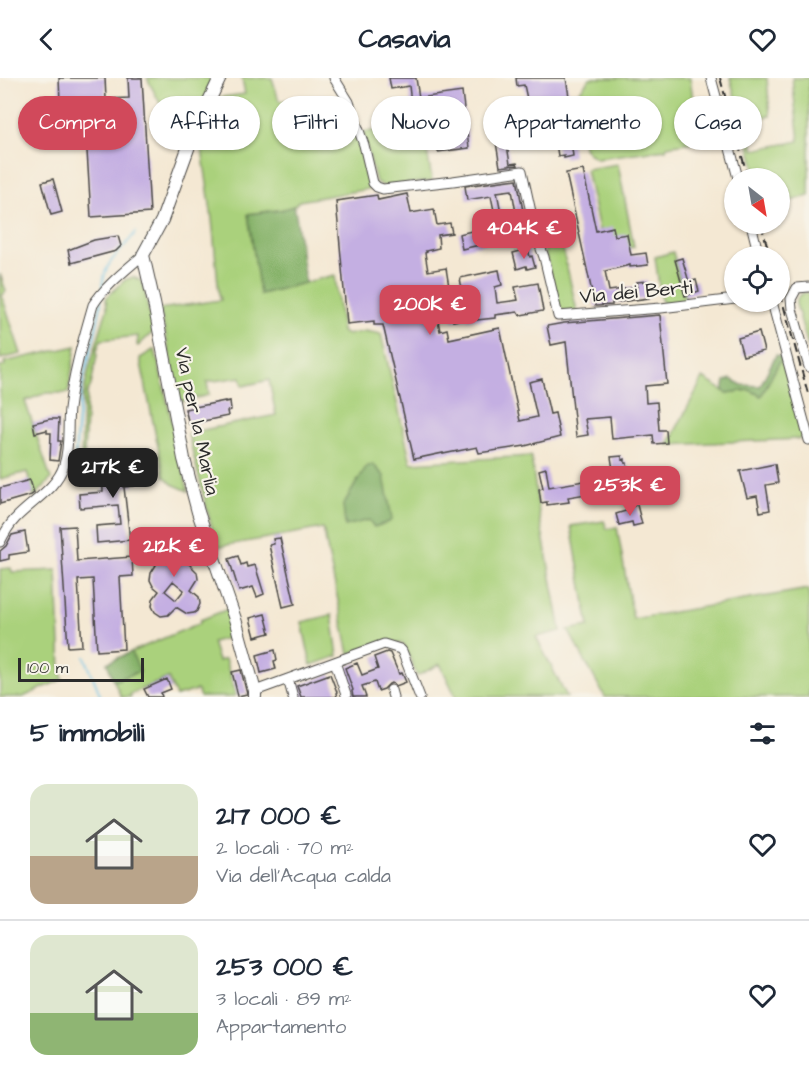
<!DOCTYPE html>
<html lang="it">
<head>
<meta charset="utf-8">
<style>
	body { margin:0; font-family:"Architects Daughter",sans-serif; background:#f2f2f3; color:#1f2937; height:100vh; display:flex; flex-direction:column; font-size:22px; white-space:nowrap }
	* { box-sizing:border-box; margin:0 }
	p { font-size:20px; color:#747a83 }
	.icon { flex:none; width:33px; height:33px; fill:none; stroke:currentColor; stroke-width:2; stroke-linecap:round; stroke-linejoin:round }
	.map { position:relative; height:619px; overflow:hidden }
	.panel { display:flex; flex-direction:column; background:#fff; flex:1 }
	.panel>* { flex:none }
	.guide { position:absolute; left:18px; top:18px; width:774px; height:54px; display:flex; gap:12px }
	.needle { width:39px; rotate:149deg }
	.fabs { position:absolute; left:724px; top:90px; display:grid; gap:12px }
	.fabs a { display:grid; place-items:center; width:66px; height:66px; border-radius:50%; background:#fff; box-shadow:0 2px 4px #0004; font-size:30px }
	.scale { position:absolute; left:18px; bottom:15px; width:126px; box-sizing:border-box; padding-left:6px; border:3px solid #2b2b2b; border-top:0; font-size:16px; line-height:21px; white-space:nowrap; color:#2b2b2b; -webkit-text-stroke:4px #f7f3e8; paint-order:stroke }
	.price { position:absolute; translate:-50% -51px; padding:0 14px; border-radius:12px; background:#d1495b; color:#fff; font-size:20px; line-height:39px; filter:drop-shadow(0 2px 3px #0008) }
	.price::after { content:''; position:absolute; left:50%; top:36px; width:18px; height:14px; margin-left:-9px; background:inherit; clip-path:polygon(0 0,100% 0,50% 100%) }
	.price.active { background:#222; color:#fff }
	ul { padding:0; list-style:none }
	li { display:flex; align-items:center; gap:18px; height:150px; padding:0 30px }
	li+li { border-top:2px solid #e0e1e3 }
	li span { display:grid; place-items:center; flex:none; width:168px; height:120px; border-radius:18px; color:#555 }
	li>.icon { margin-inline-start:auto }
	span .icon { width:72px; height:72px; fill:#fffc; stroke-width:1 }
	li b { font-size:26px }
	h2 { display:flex; justify-content:space-between; align-items:center; height:72px; padding:0 30px; font-size:26px }
	.pill { padding:0 21px; border-radius:27px; background:#fff; box-shadow:0 2px 4px #0004; font-size:21px; line-height:54px }
	.pill.active { background:#d1495b; color:#fff }
	header { display:flex; justify-content:space-between; align-items:center; height:78px; padding:0 30px; background:#fff; font-size:27px; font-weight:700 }
	.map>svg:first-child { display:block }
</style>
</head>
<body>
<header><svg class="icon" aria-label="back" viewBox="0 0 24 24"><path d="M15 5l-7 7 7 7"/></svg>Casavia<svg class="icon" aria-label="heart" viewBox="0 0 24 24"><path d="M12 20l-8-8c-3-5 5-10 8-4 3-6 11-1 8 4z"/></svg></header>
<div class="map">
<svg width="809" height="619" viewBox="0 0 809 619">
	<rect width="100%" height="100%" fill="#f7f3e8"/>
	<filter id="ink" filterUnits="userSpaceOnUse"><feTurbulence type="fractalNoise" baseFrequency=".0167" numOctaves="2"/><feDisplacementMap in="SourceGraphic" scale="12" xChannelSelector="R" yChannelSelector="G"/><feConvolveMatrix kernelMatrix="1 2 1 2 8 2 1 2 1" color-interpolation-filters="sRGB"/></filter>
	<filter id="wash" filterUnits="userSpaceOnUse"><feTurbulence type="fractalNoise" baseFrequency=".008" numOctaves="4" result="noise"/><feDisplacementMap in="SourceGraphic" scale="24" xChannelSelector="R" yChannelSelector="G"/><feGaussianBlur stdDeviation="1.35" result="paint"/><feColorMatrix in="noise" values="0 0 0 0 0 0 0 0 0 0 0 0 0 0 0 0 0 1.4 0 .05"/><feComposite in="paint" operator="in"/></filter>
	<g filter="url(#wash)">
		<rect width="100%" height="100%" fill="#f4e8d3"/>
		<!-- green -->
		<path fill="#aad17b" stroke="#6a7e53" stroke-width="1.5" d="M147,0H211L212,3L183,70Z
			M242,0H272L279,23L293,22L311,67L357,59L371,107L368,111L299,123L292,130L248,136L261,216L335,197L342,254L347,257L365,253L381,256L411,385L531,378L540,442L561,553L536,559L567,619H456L440,586L417,598L404,566C382,561 369,567 349,576L323,450L217,469L208,435L188,355L276,337L269,302L243,308L241,299L207,304L209,317L180,324L160,231L221,222L219,216L212,141L200,56L219,54L215,20L245,16Z
			M590,0H690L699,63L667,68L666,71L597,80L588,75L584,69L577,19L579,14Z
			M730,0H767L770,38L746,42L754,72L799,63L792,0H809V118L780,126V100H758Z
			M423,47L432,103L384,108L376,104L363,54Z
			M618,86L634,169L604,175L586,91Z
			M561,163L577,233C568,234 563,235 558,227L543,167Z
			M673,174L686,225L667,227L661,222L655,179Z
			M0,196L6,213L2,218L21,276L0,281Z
			M133,199L140,202L144,210L153,254L138,268L137,267L138,258L101,262L97,272V277L91,307L87,315L84,377L87,378V379L81,388L83,319L89,290L107,231L106,220L125,202Z
			M803,215H809V272L796,226C796,221 798,218 803,215Z
			M76,268L68,315H46L25,323L51,401L34,419L27,394L0,401V289L5,287L4,284Z
			M155,271L188,413L172,406L164,398L140,280Z
			M782,279L804,359L799,361L668,367L703,300L727,315L750,312L761,318Z
			M604,443L607,451L617,449L633,541L809,511V619H605L568,552L589,548L571,448Z
			M11,490L12,494L57,492L61,594L63,601L23,619H0V491Z
			M228,531L235,558L212,564L218,583L225,581L236,617L231,619H200L197,612L176,618L168,600L130,616L131,619H121L114,603L139,593L131,574L200,545V542Z
			M332,537L338,578L311,587L302,544Z"/>
		<!-- forest -->
		<path fill="#87b36b" stroke="#596f4b" stroke-width="1.5" d="M293,128L296,137L305,205L260,216L248,136L281,132Z
			M776,277L782,279L761,318L750,312L727,315L723,313L725,303L731,301L742,307L760,308Z
			M373,386L384,398L392,441L389,444L374,449L369,442L345,448L343,427L366,389Z
			M131,574L140,593L114,603L107,585Z"/>
		<g fill="none" stroke-linecap="round" stroke-linejoin="round">
			<!-- stream -->
			<path stroke="#67c1e5" stroke-width="2" d="M102,210C103,203 104,196 107,190C114,176 127,167 136,154
				M75,381C77,355 78,329 83,303C88,276 99,249 101,222
				M85,579L101,619"/>
		</g>
		<g id="blocks">
			<!-- building -->
			<path fill="#c4afe2" fill-rule="evenodd" d="M59,0H105L106,21L129,20L128,0H142L150,135L91,139L84,23L60,24Z
				M389,0H416L419,20L462,14L469,70L438,74L434,44L418,47L417,41L413,42L409,8L391,11Z
				M516,0H566L572,37L553,40L551,27L529,30L524,7L517,8Z
				M334,24L335,36L326,37V43L313,44L311,27Z
				M521,49L522,57L527,56L528,64L507,67L510,86L517,85L518,87L500,89L494,52Z
				M571,63L573,78L564,80V77L558,78L556,65Z
				M583,92L596,153L613,149L615,158L627,156L631,177L646,175L648,187L630,189V187L605,193L609,213L638,209L637,204L647,203L649,220L612,225V227L595,228L566,95Z
				M53,101L62,134L51,137L42,104Z
				M517,101L523,133L516,135L512,112L497,114L503,145L515,143L518,158L462,171L459,156L497,147L491,118L467,122L465,108Z
				M407,116L411,135L434,131L437,147L450,145L452,155L438,157L439,170L426,173L427,174L425,175L428,193L446,190L449,209L432,212L440,253L447,251L449,261L500,250L520,343L537,339L529,304L542,301L550,336L555,335L560,359L525,368L479,375L477,369L443,376V375L414,381L383,247H374V243L347,246L336,123L377,117L378,122Z
				M118,158L121,168L116,173L71,185L68,172L94,162Z
				M528,171L530,179L532,178L535,189L527,191L526,188L517,191L513,175Z
				M682,180L689,204L696,202L699,213L685,218L675,182Z
				M499,192L502,207L495,209L497,225L518,222L515,209L538,205L543,233L521,237L519,236L518,234L495,237V240L477,242V240L468,242V240L453,243L451,232L457,231V229L461,228L459,218L463,217L460,200Z
				M660,237L667,306L645,308L646,325L657,324L659,352H666L667,365L654,366L653,357L612,361L610,339L585,341L588,357L576,359L566,264L551,267L547,248L564,245Z
				M759,254L764,273L743,278L738,260Z
				M225,323V324L230,323L231,332L227,333L228,338L189,346L185,331Z
				M50,341H59L58,363H61L58,383L50,382L51,355H47V352L35,355L33,345Z
				M622,378V382L625,381V385H627L628,394L637,391L639,398L622,403L623,410L568,419L569,424L547,427V424L541,425L539,411L543,410L539,392L546,390L549,409L614,398L611,379Z
				M132,379L134,408L124,409L130,462L97,465L96,448L120,446L118,427L80,430L79,416L103,414L102,385L118,384V380Z
				M775,386L778,405L766,407L770,432L760,434L757,418L747,420L740,393Z
				M30,402L34,415L31,417L0,426V410Z
				M637,427L642,446L633,448L632,444L619,447L616,436L629,432V429Z
				M75,448L77,483L132,479L133,498L120,499L124,571L97,573L93,501L78,502L82,568L68,569L60,449Z
				M25,454L28,474L9,477V481L0,483V473L6,468L12,457Z
				M280,460L295,526L283,529L269,467L274,466L273,461Z
				M183,462H187L193,466L196,472L195,479L189,486L197,494L198,501L191,512L199,519L200,526L197,533L194,535L187,536L176,529L168,537L161,538L155,534L152,528L153,521L159,513L153,508L150,502L151,495L156,487L149,480L148,473L149,469L154,465L161,464L172,471L177,465ZM173,503L184,512L176,522L165,513Z
				M238,478L241,487L246,485L247,489L255,487L264,516L257,519L253,509L239,513L229,481Z
				M265,536L270,555L255,559L250,540Z
				M275,572L277,582L274,583L276,591L261,595L257,577Z
				M387,574L390,575L399,596L402,595L406,604L396,608L392,605L389,606L384,611L378,613L375,604L362,608L366,619H353L352,613L353,612L345,590L357,585L362,597L378,591L374,579Z
				M241,592L247,616L238,618L232,594Z
				M330,596L337,614L336,615L337,619H301L297,608Z
				M167,601L171,611L161,615L162,619H148L144,611Z"/>
		</g>
	</g>
	<g filter="url(#ink)">
		<use href="#blocks" fill-opacity="0" stroke="#494744" stroke-width="1.5"/>
		<g fill="none" stroke-linecap="round" stroke-linejoin="round">
			<!-- minor casing -->
			<g stroke="#494744" stroke-width="11">
				<path id="minor" d="M334,0L349,24L364,67L373,105L377,109L383,111L453,103L522,93L536,157L544,179L558,238L661,230L735,221
					M711,0L738,100
					M751,146L759,178
					M809,209L797,210L791,221L792,231L809,289
					M772,224L809,362
					M0,464C4,456 8,448 15,441C31,424 57,410 64,387C70,369 67,349 69,331C73,296 83,262 93,227C105,208 126,192 143,177
					M335,584L346,617
					M288,601L293,619
					M391,612L393,619
					M255,613L384,566L400,571L402,573L420,619"/>
			</g>
			<!-- tertiary casing -->
			<g stroke="#494744" stroke-width="14">
				<path id="tertiary" d="M220,0L194,54L162,142L143,177L154,225L184,381L198,434L235,541L255,613V619"/>
			</g>
			<!-- minor -->
			<use href="#minor" stroke="#fff" stroke-width="9"/>
			<!-- tertiary -->
			<use href="#tertiary" stroke="#fff" stroke-width="12"/>
			<!-- rail -->
			<path stroke="#2b2b2b" stroke-width="2" stroke-dasharray="9 4.5" stroke-linecap="butt" d="M720,0L748,100
				M761,146L770,178
				M780,215L809,319"/>
		</g>
	</g>
	<g text-anchor="middle" stroke-width="4.5" stroke-linejoin="round" paint-order="stroke">
		<!-- street labels -->
		<g font-size="20" fill="#2b2b2b" stroke="#f7f3e8">
			<text transform="translate(636 213) rotate(-5)" y="7">Via dei Berti</text>
			<text transform="translate(198 343) rotate(78)" y="7">Via per la Marlia</text>
		</g>
	</g>
</svg>
<div class="fabs">
<a><svg class="needle" viewBox="-14 -14 28 28"><path d="M0-13l5 13h-10z" fill="#e53935"/><path d="M0 13l5-13h-10z" fill="#747a83"/></svg></a>
<a><svg class="icon" aria-label="locate" viewBox="0 0 24 24"><circle cx="12" cy="12" r="6"/><path d="M12 2v4M12 18v4M2 12h4M18 12h4"/></svg></a>
</div>
<div class="scale">100 m</div>
<b class="price" style="left:524px;top:182px">404K €</b>
<b class="price" style="left:430px;top:258px">200K €</b>
<b class="price active" style="left:113px;top:421px">217K €</b>
<b class="price" style="left:630px;top:439px">253K €</b>
<b class="price" style="left:174px;top:500px">212K €</b>
<div class="guide">
<a class="pill active">Compra</a>
<a class="pill">Affitta</a>
<a class="pill">Filtri</a>
<a class="pill">Nuovo</a>
<a class="pill">Appartamento</a>
<a class="pill">Casa</a>
</div>
</div>
<section class="panel">
<h2>5 immobili<svg class="icon" aria-label="filters" viewBox="0 0 24 24"><path d="M4 7h16M4 17h16"/><circle cx="9" cy="7" r="2"/><circle cx="15" cy="17" r="2"/></svg></h2>
<ul>
<li><span style="background:linear-gradient(#dfe7d0 60%,#b9a48a 0)"><svg class="icon" aria-label="home" viewBox="0 0 24 24"><path d="M3 11l9-7 9 7M6 9v11h12V9"/></svg></span><div><b>217 000 €</b><p>2 locali · 70 m²</p><p>Via dell'Acqua calda</p></div><svg class="icon" aria-label="heart" viewBox="0 0 24 24"><path d="M12 20l-8-8c-3-5 5-10 8-4 3-6 11-1 8 4z"/></svg></li>
<li><span style="background:linear-gradient(#dfe7d0 65%,#8fb573 0)"><svg class="icon" aria-label="home" viewBox="0 0 24 24"><path d="M3 11l9-7 9 7M6 9v11h12V9"/></svg></span><div><b>253 000 €</b><p>3 locali · 89 m²</p><p>Appartamento</p></div><svg class="icon" aria-label="heart" viewBox="0 0 24 24"><path d="M12 20l-8-8c-3-5 5-10 8-4 3-6 11-1 8 4z"/></svg></li>
</ul>
</section>
</body>
</html>
